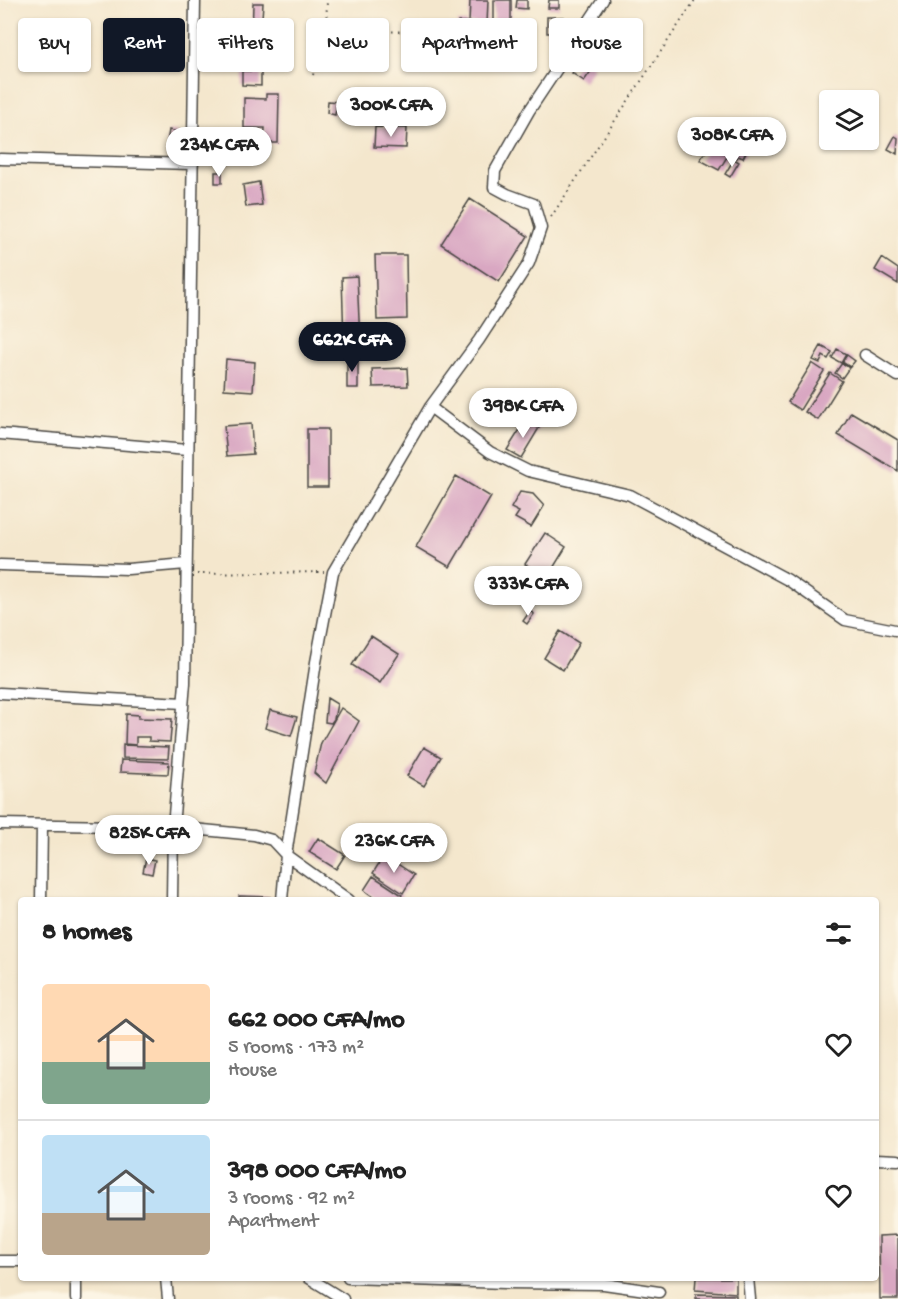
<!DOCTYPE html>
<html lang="en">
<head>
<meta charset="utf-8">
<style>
	body { margin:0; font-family:"Gochi Hand",sans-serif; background:#f6f6f6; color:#222; height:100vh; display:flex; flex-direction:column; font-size:22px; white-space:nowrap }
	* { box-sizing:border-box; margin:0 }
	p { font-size:20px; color:#767676 }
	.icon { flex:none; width:33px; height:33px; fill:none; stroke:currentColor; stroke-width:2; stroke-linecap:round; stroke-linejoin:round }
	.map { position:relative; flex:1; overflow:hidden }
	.panel { position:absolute; left:18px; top:897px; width:861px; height:384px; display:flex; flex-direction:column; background:#fff; border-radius:6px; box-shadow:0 2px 4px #0004 }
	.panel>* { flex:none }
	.top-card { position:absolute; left:18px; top:18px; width:862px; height:54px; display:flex; gap:12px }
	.buttons { position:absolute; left:819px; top:90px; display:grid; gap:12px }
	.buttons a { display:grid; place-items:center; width:60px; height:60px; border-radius:6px; background:#fff; box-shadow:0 2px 4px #0004; font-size:30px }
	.price { position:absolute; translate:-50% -51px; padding:0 14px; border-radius:21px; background:#fff; color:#222; font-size:20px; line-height:39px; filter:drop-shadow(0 2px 3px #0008) }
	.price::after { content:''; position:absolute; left:50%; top:36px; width:18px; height:14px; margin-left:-9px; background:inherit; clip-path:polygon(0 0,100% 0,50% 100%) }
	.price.active { background:#111827; color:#fff }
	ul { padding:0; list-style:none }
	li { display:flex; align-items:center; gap:18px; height:150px; padding:0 24px }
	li+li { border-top:2px solid #e0e0e0 }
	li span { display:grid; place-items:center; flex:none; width:168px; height:120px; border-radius:6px; color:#555 }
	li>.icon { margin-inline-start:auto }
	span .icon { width:72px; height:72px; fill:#fffc; stroke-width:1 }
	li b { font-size:26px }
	h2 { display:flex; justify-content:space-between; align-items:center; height:72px; padding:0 24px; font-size:26px }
	.tag { padding:0 21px; border-radius:6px; background:#fff; box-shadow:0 2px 4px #0004; font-size:21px; line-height:54px }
	.tag.active { background:#111827; color:#fff }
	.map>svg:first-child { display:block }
</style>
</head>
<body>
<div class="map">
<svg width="898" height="1299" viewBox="0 0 898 1299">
	<rect width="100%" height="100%" fill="#fcf5e5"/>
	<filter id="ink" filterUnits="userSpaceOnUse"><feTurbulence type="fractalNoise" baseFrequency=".0167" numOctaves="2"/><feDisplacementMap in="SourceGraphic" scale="12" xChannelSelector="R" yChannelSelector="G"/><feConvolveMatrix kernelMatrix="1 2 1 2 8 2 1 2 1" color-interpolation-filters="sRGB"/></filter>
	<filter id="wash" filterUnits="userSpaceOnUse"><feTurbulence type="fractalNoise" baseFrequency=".008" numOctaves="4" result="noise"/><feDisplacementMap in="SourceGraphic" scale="24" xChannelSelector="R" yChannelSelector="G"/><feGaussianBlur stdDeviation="1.35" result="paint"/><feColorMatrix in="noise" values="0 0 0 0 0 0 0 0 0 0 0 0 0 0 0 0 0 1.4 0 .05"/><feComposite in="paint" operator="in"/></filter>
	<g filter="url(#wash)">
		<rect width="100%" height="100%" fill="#f4e7cd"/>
		<g id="blocks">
			<!-- building -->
			<path fill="#d9a7c2" d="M470,0H488L487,24L469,23Z
				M494,0H511V23H494Z
				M517,0H527V9L516,8Z
				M549,0H559V8H548Z
				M253,3H263L260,49L235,47V37L252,38Z
				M547,17H563V33H547Z
				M214,22H224V50L213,49Z
				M458,22H467V29H458Z
				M593,41L605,50L595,63L584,55Z
				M241,51H262V69H241Z
				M582,59L594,67L584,81L572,73Z
				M242,71H261V86L242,85Z
				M266,94H279L278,143H264L265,128H244V98L266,99Z
				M328,101L337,102L335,115L327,113Z
				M375,127L407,128L406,148L374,147Z
				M169,130L178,132L176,145L167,143Z
				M244,132L251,133L250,141H243Z
				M895,136L898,138L897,154L888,149Z
				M715,137L733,147L719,170L700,160Z
				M735,147L746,152L743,158L738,156L737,158L730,155Z
				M734,159L739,162L730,177L725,174Z
				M215,172H222V183H215Z
				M259,182L262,205L246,207L243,185Z
				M470,199L528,236L499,282L441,244Z
				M375,255H406L407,319L377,320Z
				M882,258L898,269V284L875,270Z
				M357,276L360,341L344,342L342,277Z
				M821,346L832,352L828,359L823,356L820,363L813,360Z
				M837,349L846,354L841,363L832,358Z
				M847,355L855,361L850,367L842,362Z
				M347,357H358V388H347Z
				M226,359L255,362L253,391L224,389Z
				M812,363L824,371L800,410L788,402Z
				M842,363L849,368L842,378L835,373Z
				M407,368L408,386L373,387L372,369Z
				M830,373L842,381L818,420L805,412Z
				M851,412L898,440V471L838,435Z
				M526,420L539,428L521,458L507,450Z
				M251,424L253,454L227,456L224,426Z
				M307,429H328V487H307Z
				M456,476L491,497L450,567L416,547Z
				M520,492L533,494L544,506L531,527L515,518L519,512L511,508Z
				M545,533L566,547L547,578L525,564Z
				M530,611L534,614L527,624L523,621Z
				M560,631L579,643L563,670L544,658Z
				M371,636L399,654L380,683L352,665Z
				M327,698L337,704L334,719L331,723L325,722Z
				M341,708L359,721L326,783L314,773L321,743Z
				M270,710L297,717L291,736L265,728Z
				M126,714L139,715L138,718L172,719L170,742L149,741V737H136V745L125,744Z
				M123,745L169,747L168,759L123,758Z
				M424,747L441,757L424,786L407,776Z
				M121,760L169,762L168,774L120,772Z
				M318,838L345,855L336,869L309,852Z
				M384,855L414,875L403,893L373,873Z
				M146,858L155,860L152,874L143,872Z
				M373,876L402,895L399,900H378L364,890Z
				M239,896L270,897V900H239Z
				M898,1235V1299H880L879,1236Z
				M696,1278H736V1293L695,1290Z
				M696,1294L736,1295V1299H696Z"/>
		</g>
	</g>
	<g filter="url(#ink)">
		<use href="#blocks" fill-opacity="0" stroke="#494743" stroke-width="1.5"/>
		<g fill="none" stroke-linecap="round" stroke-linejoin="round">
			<!-- minor casing -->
			<g stroke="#494743" stroke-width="13">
				<path id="minor" d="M0,159L193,164
					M865,355L898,376
					M430,407L490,452L528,471L630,495L788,580L845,620L895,630
					M0,434L187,450
					M0,565L128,569L186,564
					M0,693L183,703
					M0,824L173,827L254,835L272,840L286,855L349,900
					M41,900L42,825
					M172,900L173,827L185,683L195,0
					M282,900L286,855L316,662L333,572L430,407L479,340L529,263L541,228L534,204L507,194L494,187L495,171L529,111L603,0
					M876,1159L898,1160
					M0,1261H21
					M166,1278L168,1299
					M309,1278L343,1299
					M348,1278L506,1283L604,1284L659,1292
					M748,1278L750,1299
					M76,1299V1278"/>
			</g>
			<!-- path -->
			<path stroke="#494743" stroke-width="2" stroke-dasharray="1.5 4.5" stroke-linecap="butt" d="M326,31L462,32L530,28
				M313,75L326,31L327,0
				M551,217L695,0
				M197,574L324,572"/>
			<!-- minor -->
			<use href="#minor" stroke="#fff" stroke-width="10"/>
		</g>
	</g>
</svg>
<div class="buttons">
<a><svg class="icon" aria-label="layers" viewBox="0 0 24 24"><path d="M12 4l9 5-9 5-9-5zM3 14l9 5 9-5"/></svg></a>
</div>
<b class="price" style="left:391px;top:138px">300K CFA</b>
<b class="price" style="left:732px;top:168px">308K CFA</b>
<b class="price" style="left:219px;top:178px">234K CFA</b>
<b class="price active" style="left:352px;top:373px">662K CFA</b>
<b class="price" style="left:523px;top:439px">398K CFA</b>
<b class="price" style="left:528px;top:617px">333K CFA</b>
<b class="price" style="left:149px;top:866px">825K CFA</b>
<b class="price" style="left:394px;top:874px">236K CFA</b>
<div class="top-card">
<a class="tag">Buy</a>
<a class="tag active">Rent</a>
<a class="tag">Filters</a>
<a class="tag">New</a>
<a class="tag">Apartment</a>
<a class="tag">House</a>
</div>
<section class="panel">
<h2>8 homes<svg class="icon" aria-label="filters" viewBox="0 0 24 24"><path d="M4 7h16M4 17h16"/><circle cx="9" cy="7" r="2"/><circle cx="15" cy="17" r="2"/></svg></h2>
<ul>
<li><span style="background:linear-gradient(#ffd9b3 65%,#7fa58c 0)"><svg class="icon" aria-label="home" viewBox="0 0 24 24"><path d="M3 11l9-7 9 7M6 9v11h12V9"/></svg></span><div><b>662 000 CFA/mo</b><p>5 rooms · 173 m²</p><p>House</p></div><svg class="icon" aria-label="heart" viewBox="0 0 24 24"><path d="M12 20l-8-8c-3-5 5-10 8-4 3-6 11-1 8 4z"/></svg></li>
<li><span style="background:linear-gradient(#bfe0f5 65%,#b9a48a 0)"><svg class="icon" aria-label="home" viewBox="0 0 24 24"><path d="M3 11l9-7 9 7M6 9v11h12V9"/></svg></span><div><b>398 000 CFA/mo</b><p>3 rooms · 92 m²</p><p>Apartment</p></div><svg class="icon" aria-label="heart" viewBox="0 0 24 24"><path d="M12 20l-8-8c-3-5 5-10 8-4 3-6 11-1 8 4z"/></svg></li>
</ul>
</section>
</div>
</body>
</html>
